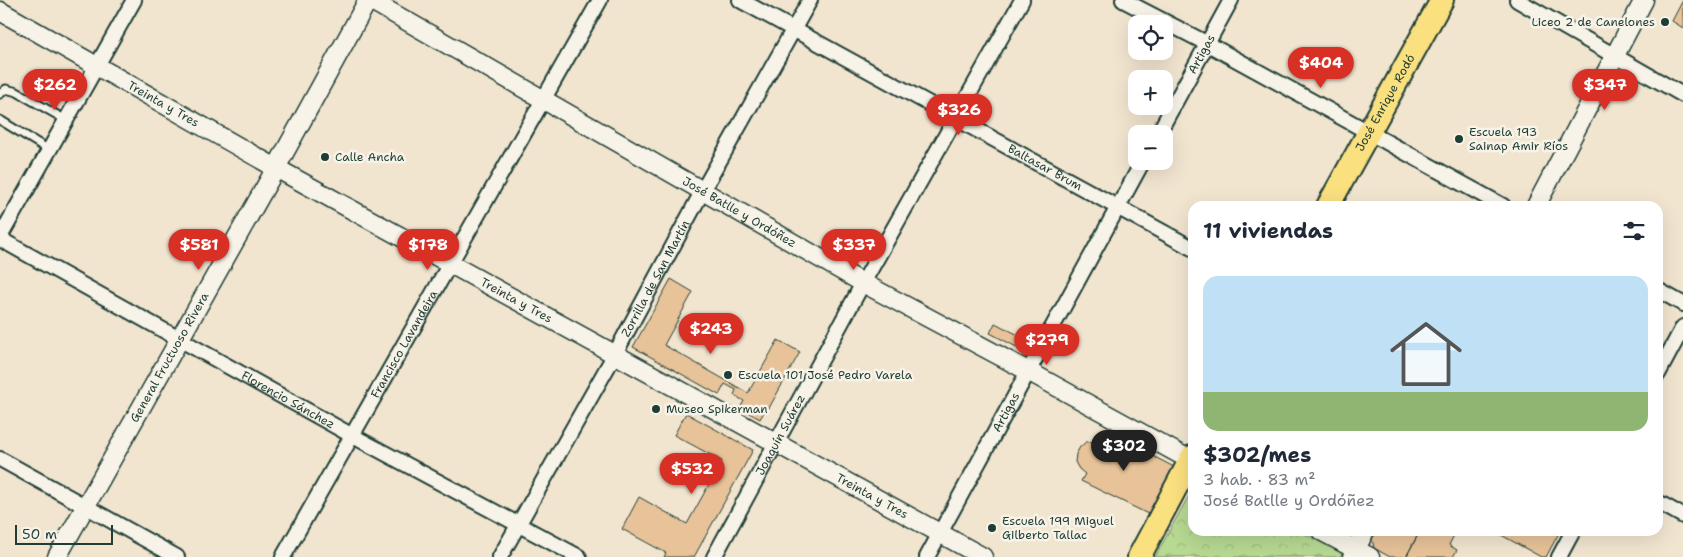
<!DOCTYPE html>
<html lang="es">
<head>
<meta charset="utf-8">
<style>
	body { margin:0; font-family:"Shantell Sans",sans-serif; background:#f6f6f7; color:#1f2937; height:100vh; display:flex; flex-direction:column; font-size:19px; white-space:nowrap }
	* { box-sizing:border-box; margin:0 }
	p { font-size:16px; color:#747a83 }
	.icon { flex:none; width:28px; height:28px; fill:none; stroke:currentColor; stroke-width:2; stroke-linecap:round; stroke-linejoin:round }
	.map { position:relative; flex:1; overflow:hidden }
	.sheet { position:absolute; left:1188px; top:201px; width:475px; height:335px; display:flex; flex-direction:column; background:#fff; border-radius:15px; box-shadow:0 5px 20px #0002 }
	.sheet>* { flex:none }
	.tools { position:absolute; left:1128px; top:15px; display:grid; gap:10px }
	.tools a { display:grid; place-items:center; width:45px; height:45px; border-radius:10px; background:#fff; box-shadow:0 5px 20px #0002; font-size:25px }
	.scale { position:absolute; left:15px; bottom:12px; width:98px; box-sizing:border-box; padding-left:5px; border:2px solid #1f3d34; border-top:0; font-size:14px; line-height:18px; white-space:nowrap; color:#1f3d34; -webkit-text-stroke:4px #f7f3e8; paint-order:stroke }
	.price { position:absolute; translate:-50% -42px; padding:0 11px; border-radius:18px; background:#d93025; color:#fff; font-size:16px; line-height:32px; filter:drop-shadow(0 1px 2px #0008) }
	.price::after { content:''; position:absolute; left:50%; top:30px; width:15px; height:11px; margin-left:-8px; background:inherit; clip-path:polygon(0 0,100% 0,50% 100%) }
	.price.on { background:#222; color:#fff }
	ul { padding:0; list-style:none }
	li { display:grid; align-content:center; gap:10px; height:265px; padding:0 15px }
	li span { display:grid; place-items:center; height:155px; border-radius:15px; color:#555 }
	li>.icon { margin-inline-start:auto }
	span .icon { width:90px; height:90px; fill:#fffc; stroke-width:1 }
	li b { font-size:21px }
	h2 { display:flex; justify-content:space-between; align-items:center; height:60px; padding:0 15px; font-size:21px }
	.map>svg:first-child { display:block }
</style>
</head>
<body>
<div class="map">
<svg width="1683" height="557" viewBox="0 0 1683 557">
	<defs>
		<pattern id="park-crowns" width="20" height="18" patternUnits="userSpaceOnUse" patternTransform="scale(1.25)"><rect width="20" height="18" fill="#b7d992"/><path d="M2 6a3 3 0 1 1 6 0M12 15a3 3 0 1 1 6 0" fill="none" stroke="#9dbb7e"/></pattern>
	</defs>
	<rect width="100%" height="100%" fill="#f2e5d0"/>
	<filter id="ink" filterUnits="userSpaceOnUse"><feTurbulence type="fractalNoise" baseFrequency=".02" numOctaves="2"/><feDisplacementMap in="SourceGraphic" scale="10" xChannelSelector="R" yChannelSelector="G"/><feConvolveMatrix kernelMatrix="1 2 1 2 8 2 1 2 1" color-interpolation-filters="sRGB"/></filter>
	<g filter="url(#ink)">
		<!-- park -->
		<path fill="url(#park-crowns)" stroke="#6b8b63" d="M1192,490V531H1299L1342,553L1340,557H1155Z"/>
		<!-- building -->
		<path fill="#e8c399" stroke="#1f3d34" d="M1683,0V28L1672,21Z
			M671,279L693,292L664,345L748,393L778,340L800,352L769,408L767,407L760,419L740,408L744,401L734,395L736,390L725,384L719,395L633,347Z
			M995,323L1032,342L1026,352L990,333Z
			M686,413L753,450L694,557H664L666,553L622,529L639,497L687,524L722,461L674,435Z
			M1106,432L1176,468L1150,515L1081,481L1085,474L1079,469L1075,462L1076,454L1080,447L1086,442L1102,441Z
			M1376,531H1420L1406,557H1390L1374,548L1372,539Z
			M1420,531H1456L1449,545L1457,550L1453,557H1406Z
			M1494,531H1560L1546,557H1541Z"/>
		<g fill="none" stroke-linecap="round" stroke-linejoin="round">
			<!-- service casing -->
			<g stroke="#1f3d34" stroke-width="11">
				<path id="service" d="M0,94L6,89L17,92L66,120
					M0,120L49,150"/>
			</g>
			<!-- minor casing -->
			<g stroke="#1f3d34" stroke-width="18">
				<g id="minor">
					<path id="s1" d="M740,0L1192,248"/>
					<path d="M1123,0L1208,44L1503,206"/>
					<path d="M1517,0L1683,95"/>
					<path id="s2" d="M1158,134L1231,0"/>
					<path d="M0,237L134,0"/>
					<path id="s3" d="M0,239L351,435L579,557"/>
					<path d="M1658,290L1683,304"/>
					<path d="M1658,374L1683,327"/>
					<path d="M0,459L177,557"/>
					<path d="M1658,502L1683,516"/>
					<path id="s4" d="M283,557L600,0"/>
					<path id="s5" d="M500,557L615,354L703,190L810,0"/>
					<path id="s6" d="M714,557L863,283L1022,0"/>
					<path id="s7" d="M927,557L1143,161"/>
					<path d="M1559,557L1573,531"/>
				</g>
			</g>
			<!-- tertiary casing -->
			<g stroke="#1f3d34" stroke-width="21">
				<g id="tertiary">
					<path id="s8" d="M370,0L863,283L1028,371L1192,461"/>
					<path id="s9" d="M0,11L276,168L983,557"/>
					<path d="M1536,206L1644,0"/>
					<path d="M1321,531L1370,557"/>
					<path id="s10" d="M57,557L276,168L368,0"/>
					<path d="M1352,557L1365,531"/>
				</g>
			</g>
			<!-- trunk casing -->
			<g stroke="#1f3d34" stroke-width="26">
				<g id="trunk">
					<path id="s11" d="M1328,206L1442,0"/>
					<path d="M1139,557L1192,457"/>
				</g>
			</g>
			<!-- service -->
			<use href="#service" stroke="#f7f3e8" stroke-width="7"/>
			<!-- minor -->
			<use href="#minor" stroke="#f7f3e8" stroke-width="14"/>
			<!-- tertiary -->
			<use href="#tertiary" stroke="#f7f3e8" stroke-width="18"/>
			<!-- trunk -->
			<use href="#trunk" stroke="#fbe080" stroke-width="22"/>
		</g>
	</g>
	<!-- markers -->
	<g fill="#1f3d34" stroke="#f7f3e8" stroke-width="2">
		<circle cx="1665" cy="22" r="5"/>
		<circle cx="1459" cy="139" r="5"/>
		<circle cx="325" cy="157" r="5"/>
		<circle cx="728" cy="375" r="5"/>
		<circle cx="656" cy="409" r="5"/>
		<circle cx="992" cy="528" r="5"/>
	</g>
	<g text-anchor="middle" stroke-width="5" stroke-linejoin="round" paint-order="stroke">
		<!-- poi labels -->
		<g font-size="12" fill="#1f3d34" stroke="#f7f3e8" text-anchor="start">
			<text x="1655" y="26" text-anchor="end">Liceo 2 de Canelones</text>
			<text x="1469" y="136">Escuela 193<tspan x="1469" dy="14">Sainap Amir Ríos</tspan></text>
			<text x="335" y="161">Calle Ancha</text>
			<text x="738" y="379">Escuela 101 José Pedro Varela</text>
			<text x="666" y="413">Museo Spikerman</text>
			<text x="1002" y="525">Escuela 199 Miguel<tspan x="1002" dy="14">Gilberto Tallac</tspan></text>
		</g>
		<!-- street labels -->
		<g font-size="12" fill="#1f3d34" stroke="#f7f3e8">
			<text dy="4" stroke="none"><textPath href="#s2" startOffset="91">Artigas</textPath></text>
			<text dy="4" stroke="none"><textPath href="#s11" startOffset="118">José Enrique Rodó</textPath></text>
			<text dy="4" stroke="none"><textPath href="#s9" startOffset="188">Treinta y Tres</textPath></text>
			<text dy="4" stroke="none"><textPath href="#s1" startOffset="348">Baltasar Brum</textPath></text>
			<text dy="4" stroke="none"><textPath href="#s8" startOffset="426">José Batlle y Ordóñez</textPath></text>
			<text dy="4" stroke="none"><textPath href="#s5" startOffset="319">Zorrilla de San Martín</textPath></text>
			<text dy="4" stroke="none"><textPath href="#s9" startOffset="592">Treinta y Tres</textPath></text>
			<text dy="4" stroke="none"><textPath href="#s4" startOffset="245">Francisco Lavandeira</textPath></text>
			<text dy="4" stroke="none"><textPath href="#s10" startOffset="229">General Fructuoso Rivera</textPath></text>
			<text dy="4" stroke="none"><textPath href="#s3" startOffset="330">Florencio Sánchez</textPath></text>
			<text dy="4" stroke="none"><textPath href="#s7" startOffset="165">Artigas</textPath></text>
			<text dy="4" stroke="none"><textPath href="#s6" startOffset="139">Joaquín Suárez</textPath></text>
			<text dy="4" stroke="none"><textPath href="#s9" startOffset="998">Treinta y Tres</textPath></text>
		</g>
	</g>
</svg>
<div class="tools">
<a><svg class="icon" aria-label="locate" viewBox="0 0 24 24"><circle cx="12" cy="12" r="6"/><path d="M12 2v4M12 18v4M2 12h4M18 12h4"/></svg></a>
<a>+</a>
<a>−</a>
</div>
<div class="scale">50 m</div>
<b class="price" style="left:1321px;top:89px">$404</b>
<b class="price" style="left:55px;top:111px">$262</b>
<b class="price" style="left:1605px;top:111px">$347</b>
<b class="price" style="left:959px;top:136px">$326</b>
<b class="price" style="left:199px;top:271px">$581</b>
<b class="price" style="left:428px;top:271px">$178</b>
<b class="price" style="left:854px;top:271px">$337</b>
<b class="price" style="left:711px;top:355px">$243</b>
<b class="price" style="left:1047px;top:366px">$279</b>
<b class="price on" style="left:1124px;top:472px">$302</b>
<b class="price" style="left:692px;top:495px">$532</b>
<section class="sheet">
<h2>11 viviendas<svg class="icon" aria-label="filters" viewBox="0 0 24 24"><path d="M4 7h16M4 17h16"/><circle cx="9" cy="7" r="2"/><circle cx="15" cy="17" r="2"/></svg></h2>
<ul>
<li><span style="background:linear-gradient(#bfe0f5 75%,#8fb573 0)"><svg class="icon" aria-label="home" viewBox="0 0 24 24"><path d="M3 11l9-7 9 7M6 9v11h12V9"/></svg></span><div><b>$302/mes</b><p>3 hab. · 83 m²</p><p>José Batlle y Ordóñez</p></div></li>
</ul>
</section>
</div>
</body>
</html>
